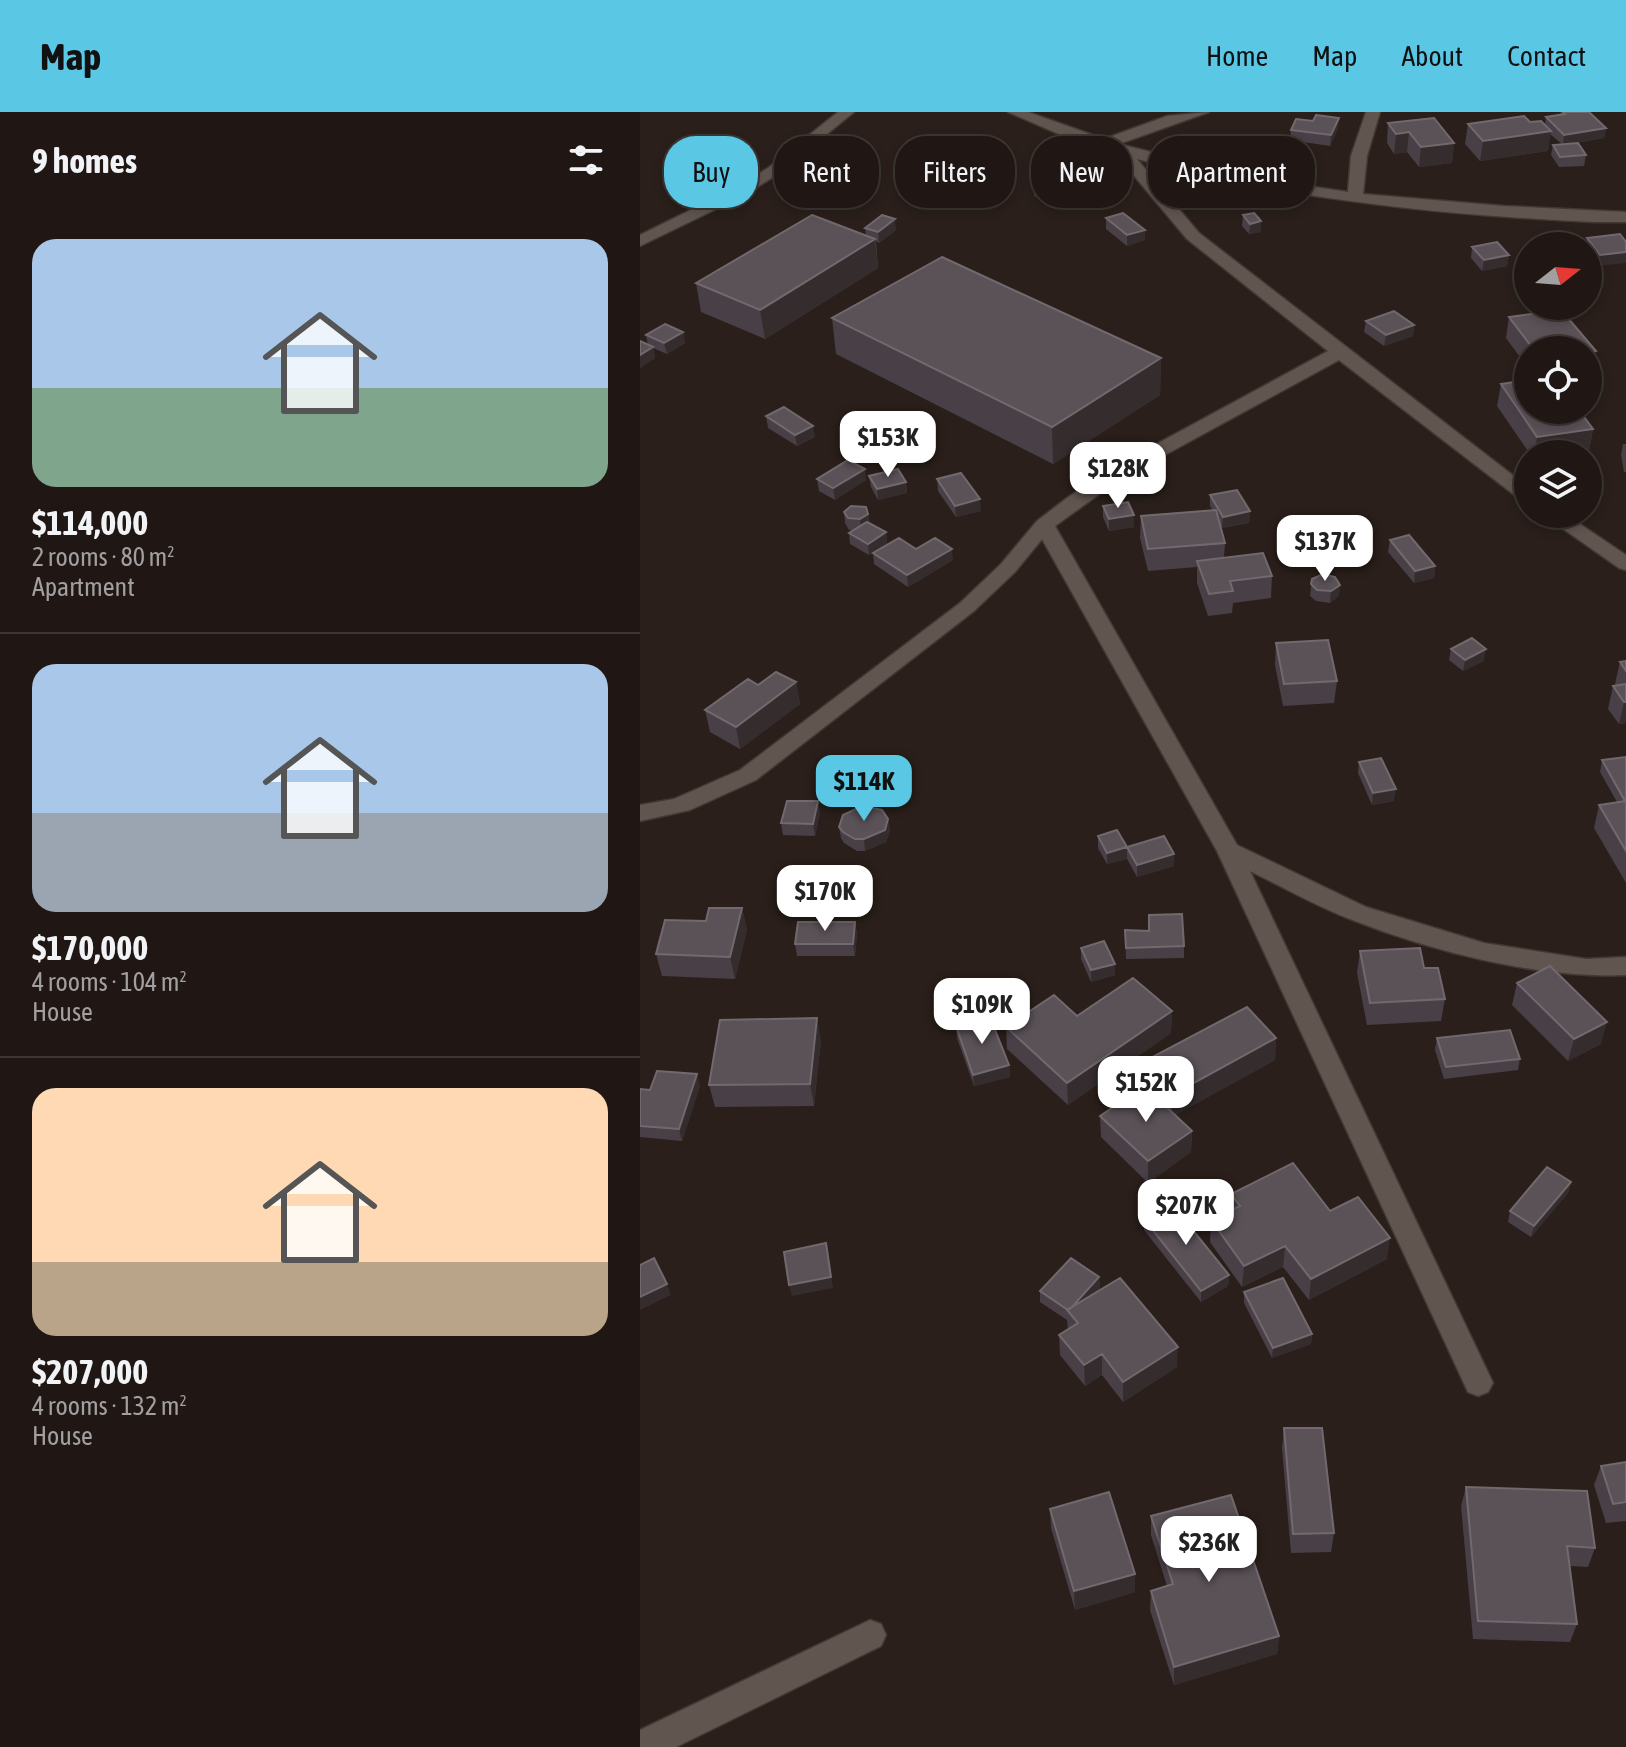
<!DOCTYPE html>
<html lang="en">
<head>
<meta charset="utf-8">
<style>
	body { margin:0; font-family:"Asap Condensed",sans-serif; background:#2d2422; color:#f1f3f6; height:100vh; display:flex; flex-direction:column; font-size:30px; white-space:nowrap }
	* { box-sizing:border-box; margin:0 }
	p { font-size:26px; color:#a29fa0 }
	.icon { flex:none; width:44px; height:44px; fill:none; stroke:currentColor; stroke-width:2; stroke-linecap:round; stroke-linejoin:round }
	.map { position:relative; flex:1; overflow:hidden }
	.details { display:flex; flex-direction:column; background:#201714; width:640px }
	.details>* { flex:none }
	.banner { position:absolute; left:24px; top:24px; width:760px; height:72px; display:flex; gap:16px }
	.needle { width:52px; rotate:73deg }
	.controls { position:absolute; left:874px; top:120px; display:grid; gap:16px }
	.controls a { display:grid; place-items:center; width:88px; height:88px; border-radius:50%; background:#201714; box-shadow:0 4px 12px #0003,0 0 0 2px #3d3634; font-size:40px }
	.price { position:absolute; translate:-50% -68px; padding:0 18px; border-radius:16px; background:#fff; color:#222; font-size:26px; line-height:52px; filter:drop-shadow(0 2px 4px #0008) }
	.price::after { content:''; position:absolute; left:50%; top:48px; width:24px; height:18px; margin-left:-12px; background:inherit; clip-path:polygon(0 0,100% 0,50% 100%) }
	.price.on { background:#5ac8e5; color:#111 }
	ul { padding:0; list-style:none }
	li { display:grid; align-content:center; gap:16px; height:424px; padding:0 32px }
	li+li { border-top:2px solid #3d3634 }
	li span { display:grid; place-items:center; height:248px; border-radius:24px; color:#555 }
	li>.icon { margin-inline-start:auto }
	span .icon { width:144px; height:144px; fill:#fffc; stroke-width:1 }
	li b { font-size:34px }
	h2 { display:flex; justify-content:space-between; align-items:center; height:96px; padding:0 32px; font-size:34px }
	.chip { padding:0 28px; border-radius:32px; background:#201714; box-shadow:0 4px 12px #0003,0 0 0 2px #3d3634; font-size:28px; line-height:72px }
	.chip.on { background:#5ac8e5; color:#111 }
	header { display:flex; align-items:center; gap:48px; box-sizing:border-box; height:112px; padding:0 40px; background:#5ac8e5; color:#111 }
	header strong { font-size:38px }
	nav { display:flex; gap:44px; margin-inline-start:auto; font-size:28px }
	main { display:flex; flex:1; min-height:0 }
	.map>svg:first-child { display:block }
</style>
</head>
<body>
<header>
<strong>Map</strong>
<nav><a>Home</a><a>Map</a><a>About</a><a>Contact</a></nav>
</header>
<main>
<section class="details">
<h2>9 homes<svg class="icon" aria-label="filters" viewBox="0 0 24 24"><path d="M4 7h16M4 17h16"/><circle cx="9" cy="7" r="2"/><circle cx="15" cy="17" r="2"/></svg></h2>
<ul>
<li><span style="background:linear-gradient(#a9c7e8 60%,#7fa58c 0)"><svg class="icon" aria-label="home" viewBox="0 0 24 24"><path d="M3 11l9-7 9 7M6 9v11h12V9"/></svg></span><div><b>$114,000</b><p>2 rooms · 80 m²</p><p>Apartment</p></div></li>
<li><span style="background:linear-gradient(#a9c7e8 60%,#9aa5b1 0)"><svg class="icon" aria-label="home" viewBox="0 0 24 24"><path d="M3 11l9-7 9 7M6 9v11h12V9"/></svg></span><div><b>$170,000</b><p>4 rooms · 104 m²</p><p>House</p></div></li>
<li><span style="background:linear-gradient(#ffd9b3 70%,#b9a48a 0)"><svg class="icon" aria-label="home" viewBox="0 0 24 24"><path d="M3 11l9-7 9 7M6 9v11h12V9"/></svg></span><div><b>$207,000</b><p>4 rooms · 132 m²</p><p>House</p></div></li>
</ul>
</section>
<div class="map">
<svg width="986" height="1635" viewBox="0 0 986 1635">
	<rect width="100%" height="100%" fill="#2a1f1a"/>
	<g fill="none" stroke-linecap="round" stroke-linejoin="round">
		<!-- minor casing -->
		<g stroke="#423935" stroke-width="3">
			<path id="minor" d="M198,0H214L138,62L103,84L0,134V123L91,78L128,56Z
				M368,0H388L464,27L527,4L569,0L479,32L615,66L708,80L711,44L726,0H740L727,44L723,82L864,94L986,100V110H955C800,103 647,87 497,47L559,121L888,375V390L881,388L699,248L479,368L415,414L597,733L726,795L844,831L946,847L986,845V863C899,867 791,839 710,807C676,794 643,775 610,759L853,1271L848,1280L838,1284L828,1280L577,739L402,427L375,460L334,499L116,668L50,698L0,709V693L34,687L100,658L320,491L361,452L397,409L427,386L465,360L688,239L547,127L475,41L428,26Z
				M902,402H925L986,443V458L979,456Z
				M230,1508L241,1512L246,1523L241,1534L36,1635H0V1618Z"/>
		</g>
		<!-- minor -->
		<use href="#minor" fill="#61554f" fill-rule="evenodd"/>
	</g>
	<!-- wall -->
	<path fill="#494047" d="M921,0H949L966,16L964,26L930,32L946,43L944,54L919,55L911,43L913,33L922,32L910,22L908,39L840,49L825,32L828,12L890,10L905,12L906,5L920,3Z
		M673,9L698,16L690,34L650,28L651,18Z
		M748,11L814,31L812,51L779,55L767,40L754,42L747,31Z
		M368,56L369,66L333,86L316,79V68Z
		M393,74L424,81L406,90L394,84Z
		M603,103L621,109V120L609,122L602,114Z
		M466,106L505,118V128L487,134L466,117Z
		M225,116L256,118L239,131L236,129L238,156L125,227L61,200L56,171L226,123Z
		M980,122L958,154L948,140V134H946L947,126Z
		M832,135L869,143L867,154L842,159L831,146Z
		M869,205L956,239L952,261H948V238H888V256L866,226Z
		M192,206L521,246L520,283L413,352L196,242Z
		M726,209L774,213L773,224L744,234L724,220Z
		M43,220L45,231L27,242L13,236L15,246L0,256V229L8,233L6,223Z
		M861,272L953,317L949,339L927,342H890L857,294Z
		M126,304L175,325L157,334L128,316Z
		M983,332H986V360H984L981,343Z
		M229,364L266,370L267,381L238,388L231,375Z
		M177,367L226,368L195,388L179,379Z
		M297,367L341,399L316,405L298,379Z
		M570,383L610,399L609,411L582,416L580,411L585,431L584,446L632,464L631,486L593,491L592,501L568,504L557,471V455L508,459L500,426L501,404L573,399L570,394Z
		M463,394L494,415L469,419L463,405Z
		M204,400L228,402L230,411L246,420L247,432L229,443L210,432L209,421L214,418H209L205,411Z
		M750,428L795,454L794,466L774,471L748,440Z
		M276,437L313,448L268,475L234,452L233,441Z
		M672,467L699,484L690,491L676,489L670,484Z
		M636,531L697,569L694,591L643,594L635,553Z
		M811,537L844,549L823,559L809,548Z
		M986,549V611L979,612L968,597L973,574H976L975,572L980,550Z
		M156,570L160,592L100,637L70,620L65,598L118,573Z
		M986,645V771L954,716L959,693L977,690L960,660L962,648Z
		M719,650L754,689L732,693L718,661Z
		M180,701L175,724L143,723L141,711Z
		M248,707L250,719L246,730L225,739H217L204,731L201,726L199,715Z
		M458,724L487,735V747L467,752L458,736Z
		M487,735L534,754L497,765L487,747Z
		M102,796L107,818L95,867L22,864L16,842L66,809Z
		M215,810L217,822L215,844H157L155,832Z
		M485,818L544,834V846L486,847Z
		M441,836L475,863L451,870L441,847Z
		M720,839L784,856L805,887L801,909L727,913L717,861Z
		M877,871L961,932L928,949L872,893Z
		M532,899L531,921L428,993L367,937L366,915L437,904Z
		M316,914L369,953L370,965L334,974L317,926Z
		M636,926L635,948L535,1003L552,1019L551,1040L508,1071L461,1025L460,1004L510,980L503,972V950Z
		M797,926L880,947L878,958L804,967L795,938Z
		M181,928L174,994L75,995L69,973Z
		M60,974L42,1029L0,1025V977L10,978Z
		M931,1070L928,1081L891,1125L868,1110L870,1099Z
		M591,1082L690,1099L747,1147L669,1188L643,1155L602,1175L570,1130L571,1108L590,1099Z
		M504,1107L589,1163L588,1174L561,1190L504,1118Z
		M459,1165L460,1176L455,1181L537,1255L483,1290L462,1263L445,1274L420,1243L419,1223L428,1218L427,1208L400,1190V1179Z
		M604,1180L672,1222L671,1232L632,1246L604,1191Z
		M644,1316L694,1421L691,1440L651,1441L642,1336Z
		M986,1350V1409L966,1411L954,1373L961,1354Z
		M826,1375L955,1436L948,1455L930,1454L937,1512L930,1530L833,1527L821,1394Z
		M410,1397L495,1480L435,1498L411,1416Z
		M511,1404L639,1524L637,1542L534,1573L510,1498L511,1479L527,1474L511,1423Z"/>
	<!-- shaded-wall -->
	<path fill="#352c2e" d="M699,6L698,16L690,34L691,23Z
		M966,16L964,26L923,33L924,23Z
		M911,19L908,39L840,49L843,29Z
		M769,20L767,40L754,42L756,22Z
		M814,31L812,51L779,55L781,35Z
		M368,56L369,66L333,86L332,75Z
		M424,71V81L406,90V80Z
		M255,107L256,118L239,131L238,120Z
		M621,109V120L609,122L610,112Z
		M505,118V128L487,134V123Z
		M235,127L238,156L125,227L120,198Z
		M986,140V151L958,154L960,143Z
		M869,143L867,154L842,159L844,148Z
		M774,213L773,224L744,234L746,223Z
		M43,220L45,231L27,242L24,231Z
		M13,235L15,246L0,256V243Z
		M956,239L952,261H948V241Z
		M521,246L520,283L413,352L412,315Z
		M173,314L175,325L157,334L155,323Z
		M953,317L949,339L927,342H895L897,325Z
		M225,357L226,368L195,388L193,376Z
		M266,370L267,381L238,388L237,377Z
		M340,387L341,399L316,405L315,394Z
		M610,399L609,411L582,416L583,405Z
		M228,402L230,413L221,419L220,407Z
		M494,403V415L469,419V407Z
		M246,420L247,432L229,443L228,432Z
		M312,437L313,448L268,475L267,463Z
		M795,454L794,466L774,471L775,459Z
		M700,473L699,484L690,491L691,479Z
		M846,537L844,549L823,559L825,548Z
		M156,570L160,592L100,637L96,615Z
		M984,590H986V611L979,612Z
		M756,677L754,689L732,693L733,681Z
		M178,689L180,701L175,724L173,712Z
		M248,707L250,719L246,730L225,739L224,727Z
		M487,735V747L467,752V741Z
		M534,742V754L497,765V753Z
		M102,796L107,818L95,867L90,845Z
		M215,810L217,822L215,844L213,832Z
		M475,852V863L451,870V858Z
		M532,899L531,921L428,993L427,971Z
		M177,906L181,928L174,994L170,972Z
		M967,910L961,932L928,949L934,927Z
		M636,926L635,948L532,1005V983Z
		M369,953L370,965L334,974L333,963Z
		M57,962L60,974L42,1029L39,1017Z
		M552,1019L551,1040L508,1071V1049Z
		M931,1070L928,1081L891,1125L894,1114Z
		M750,1126L747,1147L669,1188L671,1167Z
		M186,1131L193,1176L152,1184L149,1173Z
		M645,1134L643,1155L602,1175L604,1154Z
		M589,1163L588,1174L561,1190V1179Z
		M459,1165L460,1176L433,1205L429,1198Z
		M27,1172L31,1183L0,1198V1185Z
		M672,1222L671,1232L632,1246L633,1236Z
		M538,1235L537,1255L483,1290V1270Z
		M462,1242V1263L445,1274L444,1253Z
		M495,1462V1480L435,1498L434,1479Z
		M639,1524L637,1542L534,1573V1555Z"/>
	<!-- building -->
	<path fill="#5b5258" stroke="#71696d" stroke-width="2" d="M923,0H949L966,16L924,23L906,5L925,2Z
		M676,3L699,6L691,23L651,18L656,7L673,9Z
		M884,4L890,10L901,9L911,19L843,29L828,12Z
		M794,6L814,31L781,35L769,20L756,22L748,11Z
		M938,31L946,43L920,45L913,33Z
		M351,49L368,56L332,75L316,68Z
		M411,65L424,71L406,80L393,74Z
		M483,101L505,118L487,123L466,106Z
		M614,101L621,109L610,112L603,103Z
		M172,103L235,127L120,198L56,171Z
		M242,103L255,107L238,120L225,116Z
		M980,122L986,130V140L960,143L947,126Z
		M857,130L869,143L844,148L832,135Z
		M302,145L521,246L412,315L192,206Z
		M921,198L956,239L948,241V238H894L869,205Z
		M754,199L774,213L746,223L726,209Z
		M25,212L43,220L24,231L6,223Z
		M0,229L13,235L0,243Z
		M888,268V298H939L953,317L897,325L861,272Z
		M144,295L173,314L155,323L126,304Z
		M208,348L225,357L193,376L177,367Z
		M258,357L266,370L237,377L229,364Z
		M321,361L340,387L315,394L297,367Z
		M597,378L610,399L583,405L570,383Z
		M488,390L494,403L469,407L463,394Z
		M211,394L226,395L228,402L220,407L208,406L204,400Z
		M576,398L585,431L508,437L501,404Z
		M227,410L246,420L228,432L209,421Z
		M769,423L795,454L775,459L750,428Z
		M259,426L276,437L295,426L312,437L267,463L233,441Z
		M623,441L632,464L590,469L593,479L569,482L557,449Z
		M683,462L695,465L700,473L691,479L677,478L671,472L672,467Z
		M832,526L846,537L825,548L811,537Z
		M688,528L697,569L644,572L636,531Z
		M986,549V559L980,550Z
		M136,560L156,570L96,615L65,598L108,567L118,573Z
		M986,572V590H984L973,574Z
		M986,645V688L985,689L962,648Z
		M741,646L756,677L733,681L719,650Z
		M147,689H178L173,712L141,711Z
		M986,689V739L959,693Z
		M222,694L242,698L248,707L245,718L224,727H215L203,720L199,715L203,703Z
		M477,718L487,735L467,741L458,724Z
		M524,724L534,742L497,753L487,735Z
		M69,796H102L90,845L16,842L25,808L66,809Z
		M542,802L544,834L486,836L485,818L509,819V803Z
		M158,810H215L213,832H155Z
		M464,829L475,852L451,858L441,836Z
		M780,836L784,856H798L805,887L730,891L720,839Z
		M910,854L967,910L934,927L877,871Z
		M493,866L532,899L427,971L366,915L414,883L437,904Z
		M607,895L636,926L532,983L503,950Z
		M350,905L369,953L333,963L316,914Z
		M177,906L170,972L69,973L80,908Z
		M870,918L880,947L806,955L797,926Z
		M17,959L57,962L39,1017L0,1014V977L10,978Z
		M504,974L552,1019L508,1049L460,1004Z
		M653,1051L690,1099L718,1085L750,1126L671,1167L645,1134L604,1154L571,1108L600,1094L591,1082Z
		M907,1055L931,1070L894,1114L870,1099Z
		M531,1091L589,1163L561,1179L504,1107Z
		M186,1131L191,1165L149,1173L144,1140Z
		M14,1146L27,1172L0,1185V1153Z
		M431,1146L459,1165L432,1195L428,1198L400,1179Z
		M480,1166L538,1235L483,1270L462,1242L444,1253L419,1223L438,1211L427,1198Z
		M643,1166L672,1222L633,1236L604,1180Z
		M644,1316H682L694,1421L653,1422Z
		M986,1350V1390L973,1392L961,1354Z
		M826,1375L947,1379L955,1436L927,1434L937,1512L838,1509Z
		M469,1380L495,1462L434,1479L410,1397Z
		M591,1383L639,1524L534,1555L511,1479L533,1472L511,1404Z"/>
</svg>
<div class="controls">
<a><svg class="needle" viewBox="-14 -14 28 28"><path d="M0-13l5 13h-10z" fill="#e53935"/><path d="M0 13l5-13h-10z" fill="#a29fa0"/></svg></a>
<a><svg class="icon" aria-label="locate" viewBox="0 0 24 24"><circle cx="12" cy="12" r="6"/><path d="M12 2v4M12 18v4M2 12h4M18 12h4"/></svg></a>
<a><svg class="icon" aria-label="layers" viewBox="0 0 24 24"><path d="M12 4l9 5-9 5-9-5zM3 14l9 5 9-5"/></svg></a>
</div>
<b class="price" style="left:248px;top:367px">$153K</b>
<b class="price" style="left:478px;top:398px">$128K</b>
<b class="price" style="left:685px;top:471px">$137K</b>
<b class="price on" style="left:224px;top:711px">$114K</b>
<b class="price" style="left:185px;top:821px">$170K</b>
<b class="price" style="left:342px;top:934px">$109K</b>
<b class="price" style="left:506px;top:1012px">$152K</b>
<b class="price" style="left:546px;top:1135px">$207K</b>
<b class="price" style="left:569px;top:1472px">$236K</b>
<div class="banner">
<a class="chip on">Buy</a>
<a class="chip">Rent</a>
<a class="chip">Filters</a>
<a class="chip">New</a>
<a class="chip">Apartment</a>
</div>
</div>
</main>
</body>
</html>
